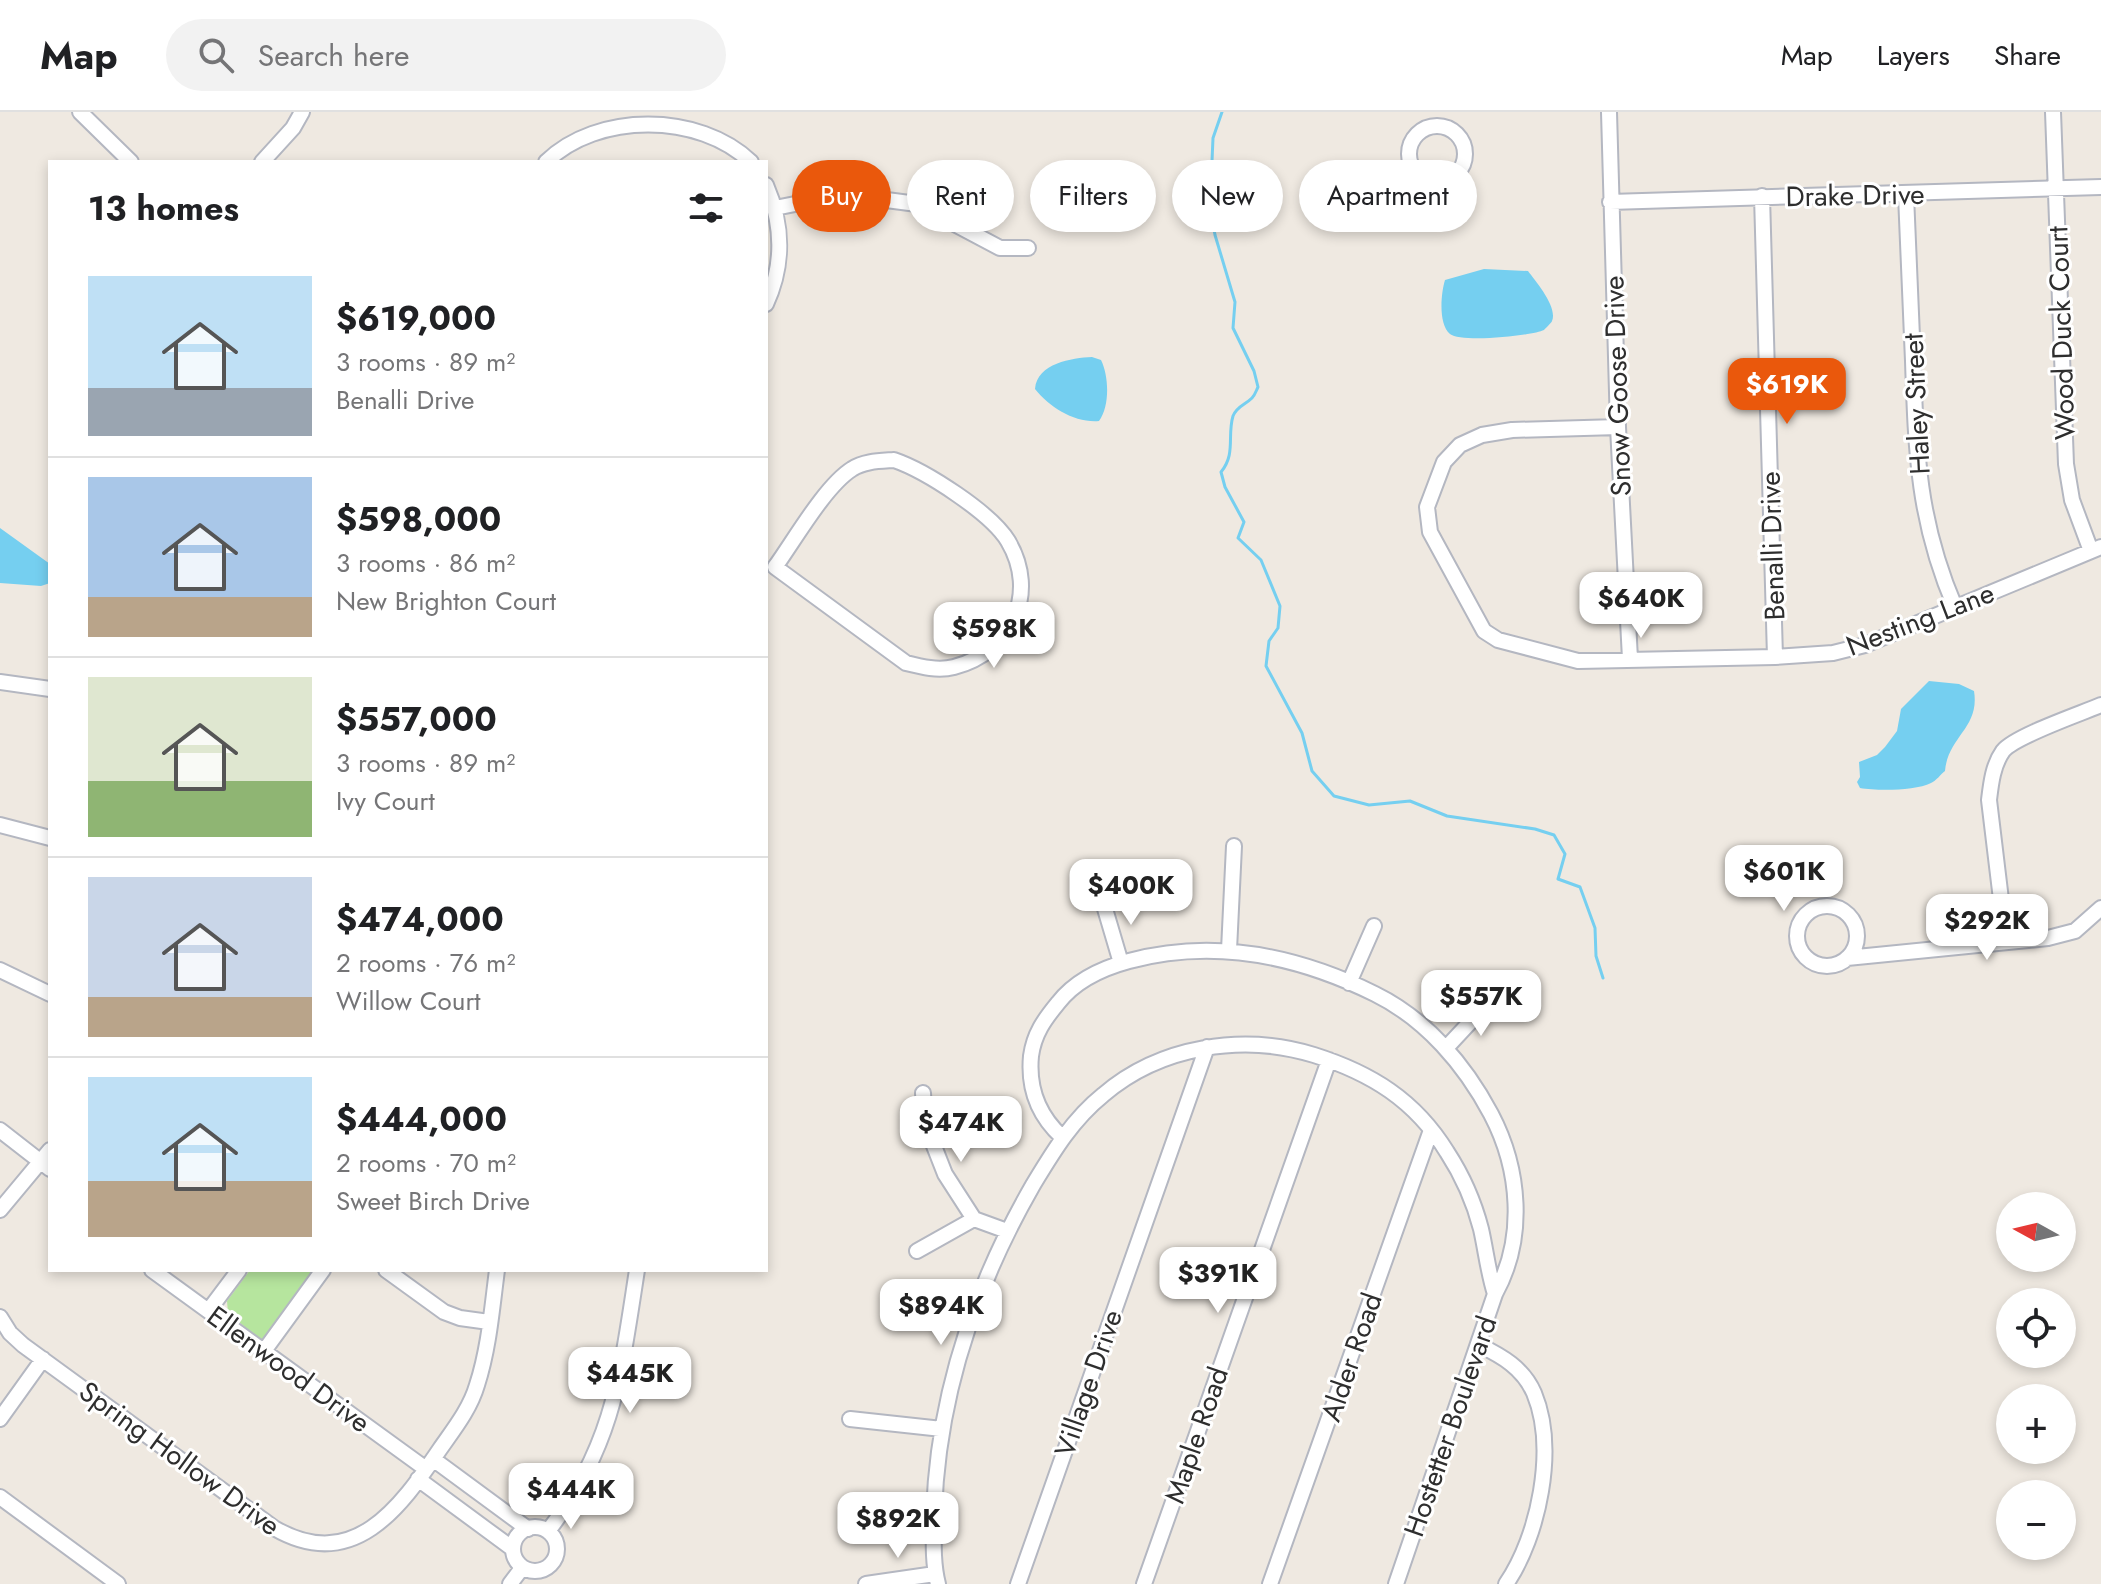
<!DOCTYPE html>
<html lang="en">
<head>
<meta charset="utf-8">
<style>
	body { margin:0; font-family:Jost,sans-serif; background:#f2f2f2; color:#202124; height:100vh; display:flex; flex-direction:column; font-size:30px; white-space:nowrap }
	* { box-sizing:border-box; margin:0 }
	p { font-size:26px; color:#757577 }
	.icon { flex:none; width:44px; height:44px; fill:none; stroke:currentColor; stroke-width:2; stroke-linecap:round; stroke-linejoin:round }
	.map { position:relative; flex:1; overflow:hidden }
	.details { position:absolute; left:48px; top:48px; width:720px; height:1112px; display:flex; flex-direction:column; background:#fff; border-radius:0px; box-shadow:0 4px 12px #0003 }
	.details>* { flex:none }
	.banner { position:absolute; left:792px; top:48px; width:760px; height:72px; display:flex; gap:16px }
	.needle { width:52px; rotate:278deg }
	.buttons { position:absolute; left:1996px; top:1080px; display:grid; gap:16px }
	.buttons a { display:grid; place-items:center; width:80px; height:80px; border-radius:50%; background:#fff; box-shadow:0 4px 12px #0003; font-size:40px }
	.price { position:absolute; translate:-50% -68px; padding:0 18px; border-radius:16px; background:#fff; color:#222; font-size:26px; line-height:52px; filter:drop-shadow(0 2px 4px #0008) }
	.price::after { content:''; position:absolute; left:50%; top:48px; width:24px; height:18px; margin-left:-12px; background:inherit; clip-path:polygon(0 0,100% 0,50% 100%) }
	.price.current { background:#ea580c; color:#fff }
	ul { padding:0; list-style:none }
	li { display:flex; align-items:center; gap:24px; height:200px; padding:0 40px }
	li+li { border-top:2px solid #e0e0e0 }
	li span { display:grid; place-items:center; flex:none; width:224px; height:160px; border-radius:0px; color:#555 }
	li>.icon { margin-inline-start:auto }
	span .icon { width:96px; height:96px; fill:#fffc; stroke-width:1 }
	li b { font-size:34px }
	h2 { display:flex; justify-content:space-between; align-items:center; height:96px; padding:0 40px; font-size:34px }
	.tag { padding:0 28px; border-radius:36px; background:#fff; box-shadow:0 4px 12px #0003; font-size:28px; line-height:72px }
	.tag.current { background:#ea580c; color:#fff }
	header { display:flex; align-items:center; gap:48px; box-sizing:border-box; height:112px; padding:0 40px; background:#fff; border-bottom:2px solid #e0e0e0 }
	header strong { font-size:38px }
	nav { display:flex; gap:44px; margin-inline-start:auto; font-size:28px }
	.search { width:560px; height:72px; background:#f2f2f2; display:flex; align-items:center; gap:20px; box-sizing:border-box; padding:0 28px; border-radius:44px; color:#757577; font-size:30px }
	.map>svg:first-child { display:block }
</style>
</head>
<body>
<header>
<strong>Map</strong>
<div class="search"><svg class="icon" aria-label="search" viewBox="0 0 24 24"><circle cx="10" cy="10" r="6"/><path d="M15 15l6 6"/></svg>Search here</div>
<nav><a>Map</a><a>Layers</a><a>Share</a></nav>
</header>
<div class="map">
<svg width="2101" height="1472" viewBox="0 0 2101 1472">
	<rect width="100%" height="100%" fill="#efe9e1"/>
	<!-- green -->
	<path fill="#b6e59e" d="M250,1158H319L272,1225L261,1228L228,1201L227,1189Z"/>
	<!-- water -->
	<path fill="#75cff0" d="M1484,157L1528,159C1536,170 1558,195 1552,209C1552,210 1545,217 1544,218C1531,224 1461,231 1450,222C1438,212 1441,181 1445,168Z
		M1092,245L1101,248C1109,264 1110,294 1099,309C1075,311 1050,296 1035,277C1037,251 1072,246 1092,245Z
		M0,416L50,452V471L41,474L0,471Z
		M1929,569L1959,572L1974,579C1980,616 1948,624 1945,659C1941,662 1936,669 1931,671C1915,679 1877,679 1860,676L1857,670L1860,665L1859,650L1877,643L1885,635L1897,619L1901,597Z"/>
	<g fill="none" stroke-linecap="round" stroke-linejoin="round">
		<!-- stream -->
		<path stroke="#75cff0" stroke-width="3" d="M1222,0L1213,26L1210,95L1215,123L1235,190L1233,216L1254,259L1258,275C1256,279 1255,283 1252,286C1245,293 1237,294 1233,304C1227,324 1236,342 1221,360L1225,375L1244,410L1238,426L1261,448L1280,494L1278,516L1269,529L1266,554L1302,621L1312,659L1334,684L1369,693L1410,689L1447,704L1535,717L1554,723L1565,742L1558,767L1580,775L1595,816L1596,844L1603,866"/>
		<!-- minor casing -->
		<g stroke="#b4b7c1" stroke-width="18">
			<path id="minor" d="M80,0L131,50
				M1609,0L1618,315L1630,547
				M2053,0L2066,352L2072,388L2091,439
				M1409 42a28 28 0 1 1 56 0a28 28 0 1 1-56 0Z
				M262,50L293,16L302,0
				M546,50C597,0 699,0 751,50
				M766,73C783,112 784,153 766,192
				M1906,83C1908,138 1911,194 1913,249C1916,341 1918,409 1955,495
				M1762,84L1775,545
				M1610,90L2101,75
				M775,96L825,86L856,84L917,92L1000,136H1028
				M1618,315L1512,318L1482,323L1460,333L1444,350L1427,395L1430,420L1484,519L1498,528L1578,549L1775,545L1833,541L1865,533L2101,435
				M894,348C926,359 991,401 1008,429C1039,481 1012,540 954,555C938,559 922,555 906,551L775,455C794,429 825,374 852,357C864,349 880,349 894,348Z
				M0,570L50,577
				M0,713L50,726
				M1103,790L1121,851
				M1797 824a30 30 0 1 1 60 0a30 30 0 1 1-60 0Z
				M2006,829L1989,688C1991,671 1993,653 2003,639C2015,624 2080,602 2101,593
				M1229,838L1234,734
				M1847,846L2048,826L2075,819L2101,796
				M0,858L50,882
				M1349,871L1374,814
				M1447,935L1488,891
				M923,981L925,1011L945,1062L974,1107L1007,1119
				M0,1018L50,1057
				M1062,1025C1038,1003 1028,976 1031,944C1034,922 1044,908 1058,891C1075,869 1103,856 1129,849C1214,826 1298,844 1375,882C1426,907 1465,953 1491,1002C1520,1057 1526,1126 1495,1182
				M0,1098L50,1038
				M917,1139L974,1107
				M152,1158L426,1357
				M386,1158L444,1200L460,1206L489,1210
				M209,1198L239,1158
				M0,1205L10,1221L23,1233L274,1416C353,1462 400,1396 440,1337C454,1317 470,1297 477,1273C489,1236 492,1196 497,1158
				M1479,1233C1502,1244 1523,1256 1534,1281C1557,1336 1539,1424 1506,1472
				M264,1239L323,1158
				M0,1307L43,1247
				M850,1307L942,1317
				M433,1347L528,1417
				M418,1367L513,1437
				M0,1385L118,1472
				M513 1437a22 22 0 1 1 44 0a22 22 0 1 1-44 0Z
				M548,1419C614,1334 621,1260 637,1158
				M510,1472L522,1456
				M866,1472L935,1462
				M938,1472C932,1449 934,1423 934,1400C938,1283 975,1174 1033,1073C1053,1040 1072,1008 1103,983C1160,934 1243,921 1314,943C1371,961 1415,988 1447,1040C1462,1063 1474,1090 1481,1117C1486,1139 1488,1160 1495,1182L1396,1472
				M1018,1472L1207,935
				M1144,1472L1329,948
				M1270,1472L1431,1018"/>
		</g>
		<!-- minor -->
		<use href="#minor" stroke="#fff" stroke-width="14"/>
	</g>
	<g text-anchor="middle" stroke-width="6" stroke-linejoin="round" paint-order="stroke">
		<!-- street labels -->
		<g font-size="28" fill="#2e2e2e" stroke="#fff">
			<text transform="translate(1855 83) rotate(-1)" y="10">Drake Drive</text>
			<text transform="translate(2061 221) rotate(-92)" y="10">Wood Duck Court</text>
			<text transform="translate(1617 274) rotate(-92)" y="10">Snow Goose Drive</text>
			<text transform="translate(1916 292) rotate(-93)" y="10">Haley Street</text>
			<text transform="translate(1772 434) rotate(-92)" y="10">Benalli Drive</text>
			<text transform="translate(1920 507) rotate(-21)" y="10">Nesting Lane</text>
			<text transform="translate(1351 1245) rotate(-71)" y="10">Alder Road</text>
			<text transform="translate(289 1257) rotate(36)" y="10">Ellenwood Drive</text>
			<text transform="translate(1088 1271) rotate(-71)" y="10">Village Drive</text>
			<text transform="translate(1450 1314) rotate(-71)" y="10">Hostetter Boulevard</text>
			<text transform="translate(1196 1323) rotate(-71)" y="10">Maple Road</text>
			<text transform="translate(180 1346) rotate(36)" y="10">Spring Hollow Drive</text>
		</g>
	</g>
</svg>
<div class="buttons">
<a><svg class="needle" viewBox="-14 -14 28 28"><path d="M0-13l5 13h-10z" fill="#e53935"/><path d="M0 13l5-13h-10z" fill="#757577"/></svg></a>
<a><svg class="icon" aria-label="locate" viewBox="0 0 24 24"><circle cx="12" cy="12" r="6"/><path d="M12 2v4M12 18v4M2 12h4M18 12h4"/></svg></a>
<a>+</a>
<a>−</a>
</div>
<b class="price current" style="left:1787px;top:314px">$619K</b>
<b class="price" style="left:1641px;top:528px">$640K</b>
<b class="price" style="left:994px;top:558px">$598K</b>
<b class="price" style="left:1784px;top:801px">$601K</b>
<b class="price" style="left:1131px;top:815px">$400K</b>
<b class="price" style="left:1987px;top:850px">$292K</b>
<b class="price" style="left:1481px;top:926px">$557K</b>
<b class="price" style="left:961px;top:1052px">$474K</b>
<b class="price" style="left:1218px;top:1203px">$391K</b>
<b class="price" style="left:941px;top:1235px">$894K</b>
<b class="price" style="left:630px;top:1303px">$445K</b>
<b class="price" style="left:571px;top:1419px">$444K</b>
<b class="price" style="left:898px;top:1448px">$892K</b>
<div class="banner">
<a class="tag current">Buy</a>
<a class="tag">Rent</a>
<a class="tag">Filters</a>
<a class="tag">New</a>
<a class="tag">Apartment</a>
</div>
<section class="details">
<h2>13 homes<svg class="icon" aria-label="filters" viewBox="0 0 24 24"><path d="M4 7h16M4 17h16"/><circle cx="9" cy="7" r="2"/><circle cx="15" cy="17" r="2"/></svg></h2>
<ul>
<li><span style="background:linear-gradient(#bfe0f5 70%,#9aa5b1 0)"><svg class="icon" aria-label="home" viewBox="0 0 24 24"><path d="M3 11l9-7 9 7M6 9v11h12V9"/></svg></span><div><b>$619,000</b><p>3 rooms · 89 m²</p><p>Benalli Drive</p></div></li>
<li><span style="background:linear-gradient(#a9c7e8 75%,#b9a48a 0)"><svg class="icon" aria-label="home" viewBox="0 0 24 24"><path d="M3 11l9-7 9 7M6 9v11h12V9"/></svg></span><div><b>$598,000</b><p>3 rooms · 86 m²</p><p>New Brighton Court</p></div></li>
<li><span style="background:linear-gradient(#dfe7d0 65%,#8fb573 0)"><svg class="icon" aria-label="home" viewBox="0 0 24 24"><path d="M3 11l9-7 9 7M6 9v11h12V9"/></svg></span><div><b>$557,000</b><p>3 rooms · 89 m²</p><p>Ivy Court</p></div></li>
<li><span style="background:linear-gradient(#c9d6e8 75%,#b9a48a 0)"><svg class="icon" aria-label="home" viewBox="0 0 24 24"><path d="M3 11l9-7 9 7M6 9v11h12V9"/></svg></span><div><b>$474,000</b><p>2 rooms · 76 m²</p><p>Willow Court</p></div></li>
<li><span style="background:linear-gradient(#bfe0f5 65%,#b9a48a 0)"><svg class="icon" aria-label="home" viewBox="0 0 24 24"><path d="M3 11l9-7 9 7M6 9v11h12V9"/></svg></span><div><b>$444,000</b><p>2 rooms · 70 m²</p><p>Sweet Birch Drive</p></div></li>
</ul>
</section>
</div>
</body>
</html>
